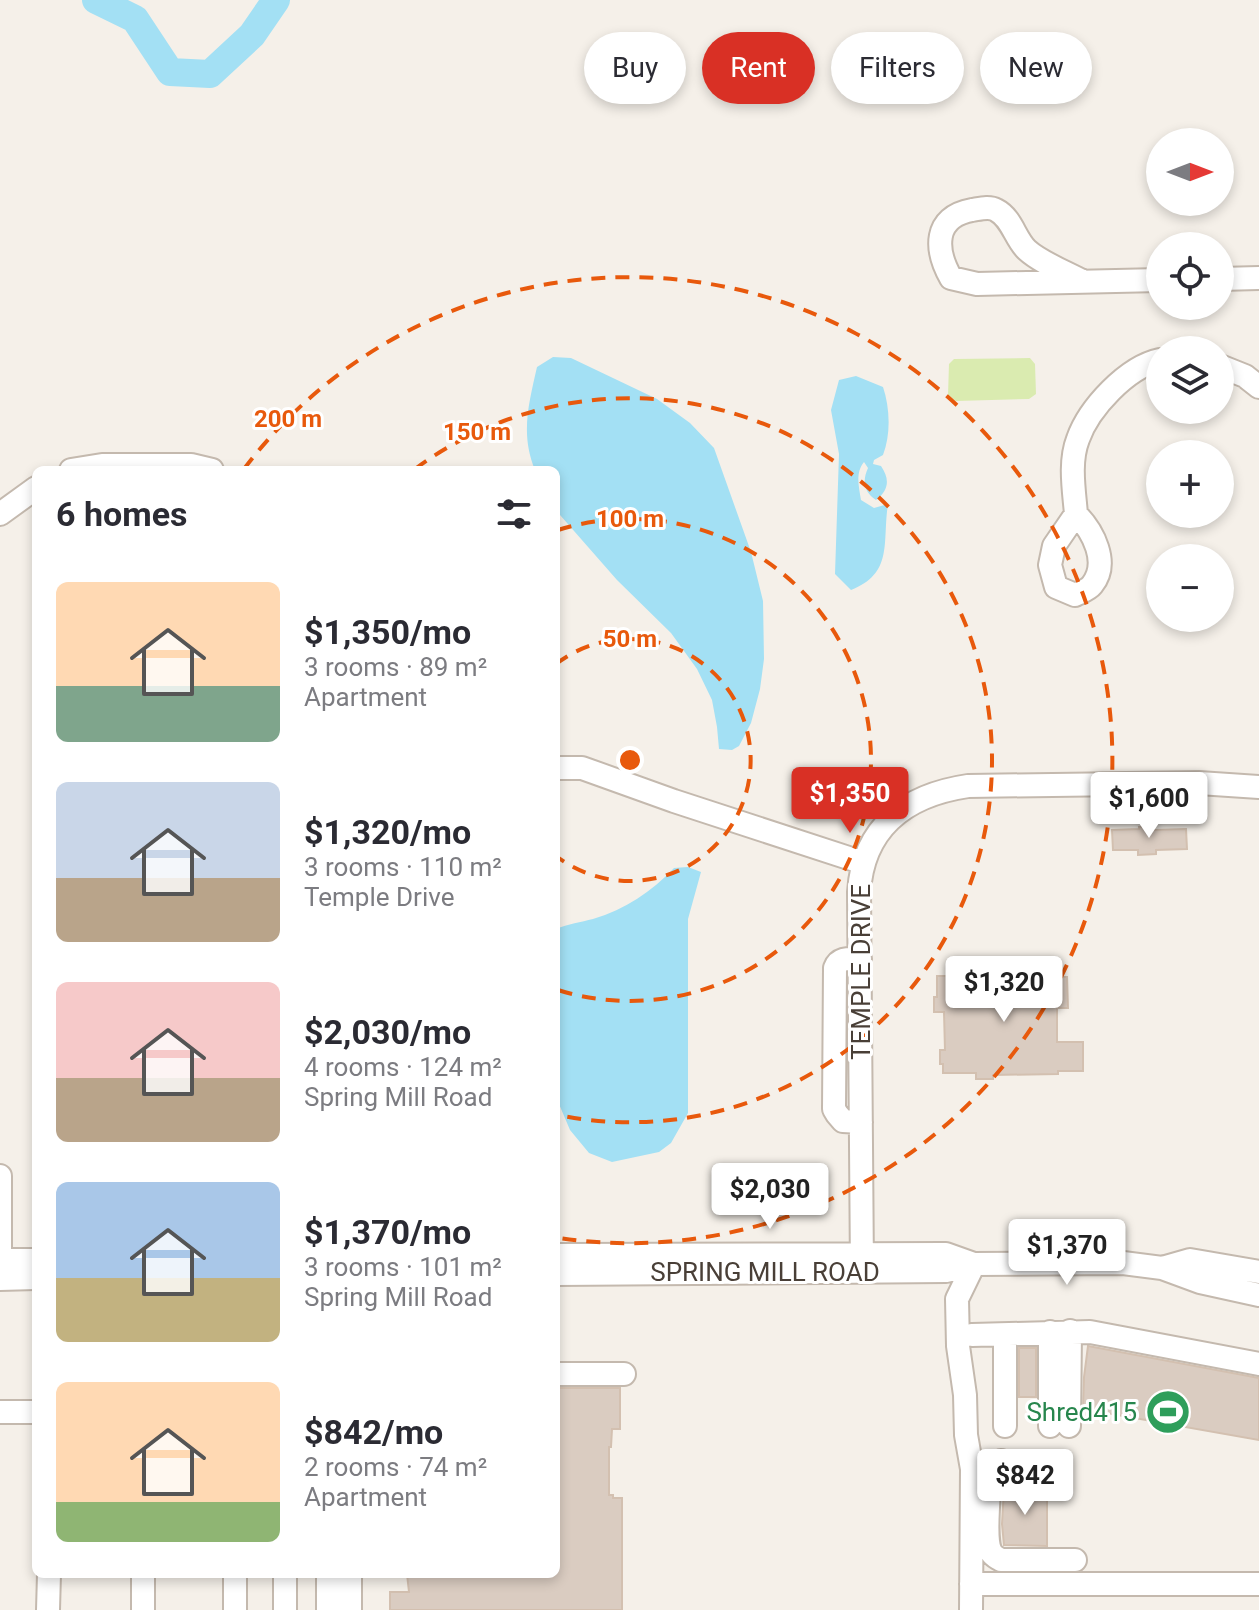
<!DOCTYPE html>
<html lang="en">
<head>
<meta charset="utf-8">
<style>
	body { margin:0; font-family:Roboto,sans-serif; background:#f2f2f3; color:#2b2b33; height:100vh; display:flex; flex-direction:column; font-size:30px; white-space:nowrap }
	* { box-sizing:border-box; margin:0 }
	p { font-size:26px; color:#7c7c81 }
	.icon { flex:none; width:44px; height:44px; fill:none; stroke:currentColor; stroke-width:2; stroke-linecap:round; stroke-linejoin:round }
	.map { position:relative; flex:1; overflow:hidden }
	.details { position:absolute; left:32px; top:466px; width:528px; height:1112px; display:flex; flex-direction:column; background:#fff; border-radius:12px; box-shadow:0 4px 12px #0003 }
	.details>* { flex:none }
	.guide { position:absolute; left:584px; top:32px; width:554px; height:72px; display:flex; gap:16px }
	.needle { width:52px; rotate:90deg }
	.tools { position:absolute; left:1146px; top:128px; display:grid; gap:16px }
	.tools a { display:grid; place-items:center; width:88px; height:88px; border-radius:50%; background:#fff; box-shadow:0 4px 12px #0003; font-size:40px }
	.price { position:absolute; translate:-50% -68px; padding:0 18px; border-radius:8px; background:#fff; color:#222; font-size:26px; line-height:52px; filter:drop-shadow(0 2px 4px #0008) }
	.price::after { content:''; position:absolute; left:50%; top:48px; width:24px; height:18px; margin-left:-12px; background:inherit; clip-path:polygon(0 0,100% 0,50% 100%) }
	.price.on { background:#d93025; color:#fff }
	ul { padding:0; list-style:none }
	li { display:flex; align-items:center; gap:24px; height:200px; padding:0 24px }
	li span { display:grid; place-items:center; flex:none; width:224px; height:160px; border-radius:12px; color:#555 }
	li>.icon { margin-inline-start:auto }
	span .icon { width:96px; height:96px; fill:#fffc; stroke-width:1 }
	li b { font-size:34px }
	h2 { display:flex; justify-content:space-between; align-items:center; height:96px; padding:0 24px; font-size:34px }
	.tag { padding:0 28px; border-radius:36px; background:#fff; box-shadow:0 4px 12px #0003; font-size:28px; line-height:72px }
	.tag.on { background:#d93025; color:#fff }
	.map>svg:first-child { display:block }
</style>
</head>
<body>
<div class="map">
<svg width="1259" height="1610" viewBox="0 0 1259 1610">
	<rect width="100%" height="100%" fill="#f5f0e9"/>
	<!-- green -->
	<path fill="#daebb0" d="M1030,358L1035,364L1036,394L1029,399L956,401L948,395L949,364L954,359Z"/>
	<!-- water -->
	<path fill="#a3e0f4" d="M553,357L571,358L657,399L690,423L714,448L751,552L763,601L764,659L760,689L751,723L739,746L732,750L719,749L717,727L712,700L697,669L671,633L617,580L560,515L556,509V470H535C520,434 529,403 537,367Z
		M856,376L883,387C890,408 891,434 883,455L874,460L873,464L881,466C890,479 889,490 876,500C864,492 862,481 868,468L864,462C855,473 859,487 861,500L874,508L888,504C882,542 894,573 851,590L835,574L839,454L831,410L839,380Z
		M688,867L701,872L688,919V1113L671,1143L659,1152L612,1162L589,1153L570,1130L556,1097V929C568,924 581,922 593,919C626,909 651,892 674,868Z"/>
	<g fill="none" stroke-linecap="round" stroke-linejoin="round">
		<!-- river -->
		<path stroke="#a3e0f4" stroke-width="28" d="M96,0L135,19L170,72L210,74L252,35L276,0"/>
	</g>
	<!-- building -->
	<path fill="#daccc1" stroke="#d3c0b0" stroke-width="2" d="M1154,826V830L1186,829L1187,849L1156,850V854L1138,855V850H1113L1112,830L1139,829V827Z
		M1025,968V973H1041V977H1067L1068,1008H1057V1042H1083V1071H1058V1074L993,1075V1079H976V1073H943V1064H940V1050H945L944,1012H934V997H937V976H951V974L961,973V970Z
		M1088,1346L1259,1378V1440L1083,1409L1084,1377Z
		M1019,1348H1036V1397H1019Z
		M556,1388H620V1429H612L611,1447H609V1495H613V1498H622V1610H390V1592H409L407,1574H556Z
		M1004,1488H1047V1546L1004,1545L1002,1524Z"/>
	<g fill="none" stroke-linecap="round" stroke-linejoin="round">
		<!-- minor casing -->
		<g stroke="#c4b9ae" stroke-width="26">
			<path id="minor" d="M1220,279L1259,278
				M1082,281C1065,272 1040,262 1027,250C1015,239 1012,218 996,210C989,206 979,209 972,210C933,217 935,250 951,278L977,284L1160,280
				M1220,366L1245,376L1259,387
				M71,470L102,465H191L212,470
				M0,514L36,488
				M1076,514L1054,546L1050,565L1056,587L1075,595C1081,592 1088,590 1092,585C1110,563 1093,531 1076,514C1074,490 1069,462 1078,439C1089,408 1127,367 1160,360
				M556,768H582L674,801L864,863
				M860,959C850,959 839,957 835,968L834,1109L837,1114L843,1121L861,1122
				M0,1176V1258
				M556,1255L946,1254L974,1264
				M0,1260H36
				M1162,1268L1190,1260L1259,1272
				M862,1272L859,892C863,827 907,795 968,786L1199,783L1259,787
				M556,1274L946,1271L974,1264L1123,1263L1162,1268L1200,1282L1259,1295
				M0,1279L36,1278
				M1050,1332V1426
				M972,1335L1090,1332L1259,1364
				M1005,1335V1426
				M556,1374H624
				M0,1412H36
				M1069,1426L1070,1331
				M1001,1461L993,1466C989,1481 984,1540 991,1552C994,1557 996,1557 1001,1560H1075
				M235,1574V1610
				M971,1584H1259
				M48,1610L49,1574
				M143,1610V1574
				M285,1610V1574
				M328,1610V1574
				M350,1610V1574
				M971,1610L972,1469L966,1435L965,1395L958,1346L957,1299L974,1264"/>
		</g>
		<!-- minor -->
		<use href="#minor" stroke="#fff" stroke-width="22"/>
	</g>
	<!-- distance rings -->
	<g fill="none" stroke="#e8590c" stroke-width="4" stroke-dasharray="14 10">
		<path d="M556 664A121 121 0 1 1 556 856"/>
		<path d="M558 530A241 241 0 1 1 558 990"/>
		<path d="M415 469A362 362 0 1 1 558 1115"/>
		<path d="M244 469A483 483 0 1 1 559 1238"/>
	</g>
	<!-- icons -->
	<defs>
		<g id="stadium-disc" transform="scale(2.3)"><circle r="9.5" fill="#2e9e5b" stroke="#fff"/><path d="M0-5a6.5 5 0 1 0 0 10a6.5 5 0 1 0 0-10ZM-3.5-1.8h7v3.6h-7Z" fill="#fff"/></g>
	</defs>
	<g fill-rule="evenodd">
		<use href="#stadium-disc" x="1168" y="1412"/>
	</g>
	<g text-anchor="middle" stroke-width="6" stroke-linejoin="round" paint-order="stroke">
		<!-- street labels -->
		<g font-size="26" fill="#493f37" stroke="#fff">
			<text transform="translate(861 972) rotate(-90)" y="9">TEMPLE DRIVE</text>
			<text x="765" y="1281">SPRING MILL ROAD</text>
		</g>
		<!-- leisure labels -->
		<g font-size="26" fill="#27864d" stroke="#fff" text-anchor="end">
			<text x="1137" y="1421">Shred415</text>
		</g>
	</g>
	<circle cx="630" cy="760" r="12" fill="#e8590c" stroke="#fff" stroke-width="4"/>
	<g font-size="24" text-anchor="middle" font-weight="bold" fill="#e8590c" stroke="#fff" stroke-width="6" stroke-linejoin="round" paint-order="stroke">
		<text x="288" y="427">200 m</text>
		<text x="477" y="440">150 m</text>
		<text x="630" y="527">100 m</text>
		<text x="630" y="647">50 m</text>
	</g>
</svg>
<div class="tools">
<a><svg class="needle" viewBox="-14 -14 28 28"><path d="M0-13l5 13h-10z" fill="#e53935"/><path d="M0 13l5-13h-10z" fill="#7c7c81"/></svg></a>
<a><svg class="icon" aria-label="locate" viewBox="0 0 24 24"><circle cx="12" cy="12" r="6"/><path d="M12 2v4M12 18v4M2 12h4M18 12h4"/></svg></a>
<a><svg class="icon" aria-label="layers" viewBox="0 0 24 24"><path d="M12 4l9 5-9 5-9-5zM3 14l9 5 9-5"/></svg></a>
<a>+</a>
<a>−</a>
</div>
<b class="price on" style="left:850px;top:835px">$1,350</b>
<b class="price" style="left:1149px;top:840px">$1,600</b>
<b class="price" style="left:1004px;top:1024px">$1,320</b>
<b class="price" style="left:770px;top:1231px">$2,030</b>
<b class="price" style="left:1067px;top:1287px">$1,370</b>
<b class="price" style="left:1025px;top:1517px">$842</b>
<div class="guide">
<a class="tag">Buy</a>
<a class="tag on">Rent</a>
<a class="tag">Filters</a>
<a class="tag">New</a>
</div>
<section class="details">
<h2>6 homes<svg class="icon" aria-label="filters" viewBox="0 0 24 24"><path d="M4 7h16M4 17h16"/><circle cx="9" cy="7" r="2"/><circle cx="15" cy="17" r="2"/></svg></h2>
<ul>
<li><span style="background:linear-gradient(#ffd9b3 65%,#7fa58c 0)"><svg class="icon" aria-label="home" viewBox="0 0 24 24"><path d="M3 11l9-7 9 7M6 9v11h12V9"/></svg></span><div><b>$1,350/mo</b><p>3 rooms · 89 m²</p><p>Apartment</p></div></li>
<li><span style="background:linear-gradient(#c9d6e8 60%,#b9a48a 0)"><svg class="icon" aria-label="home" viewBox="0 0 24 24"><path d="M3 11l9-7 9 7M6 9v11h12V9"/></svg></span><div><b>$1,320/mo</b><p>3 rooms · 110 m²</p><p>Temple Drive</p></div></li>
<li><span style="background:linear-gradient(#f6c9c9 60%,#b9a48a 0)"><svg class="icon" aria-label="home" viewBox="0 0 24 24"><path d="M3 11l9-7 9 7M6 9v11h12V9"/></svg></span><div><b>$2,030/mo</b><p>4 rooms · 124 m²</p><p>Spring Mill Road</p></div></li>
<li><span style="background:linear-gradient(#a9c7e8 60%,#c2b280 0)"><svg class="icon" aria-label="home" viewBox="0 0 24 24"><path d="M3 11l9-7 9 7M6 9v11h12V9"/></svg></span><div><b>$1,370/mo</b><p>3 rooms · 101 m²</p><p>Spring Mill Road</p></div></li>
<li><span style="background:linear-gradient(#ffd9b3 75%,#8fb573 0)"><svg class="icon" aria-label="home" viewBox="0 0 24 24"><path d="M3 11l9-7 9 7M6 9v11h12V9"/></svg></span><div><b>$842/mo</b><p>2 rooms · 74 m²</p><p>Apartment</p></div></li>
</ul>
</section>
</div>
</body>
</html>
